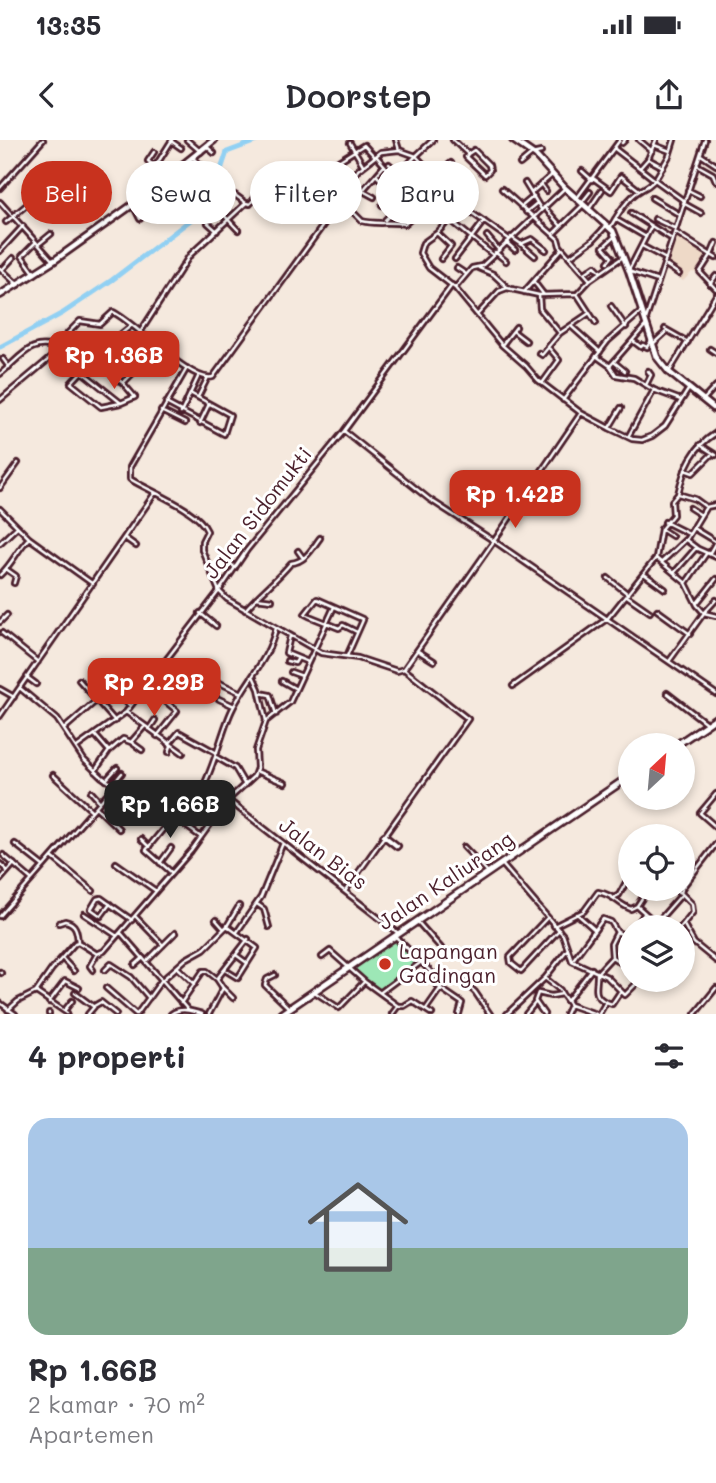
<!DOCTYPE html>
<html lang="id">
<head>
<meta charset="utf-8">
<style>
	body { margin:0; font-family:Mali,sans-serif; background:#f7f7f7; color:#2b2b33; height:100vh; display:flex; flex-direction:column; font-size:26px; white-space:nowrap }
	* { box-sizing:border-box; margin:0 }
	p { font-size:23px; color:#7c7c81 }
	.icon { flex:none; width:38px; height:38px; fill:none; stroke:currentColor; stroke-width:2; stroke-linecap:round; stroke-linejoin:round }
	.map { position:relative; height:874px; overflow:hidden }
	.panel { display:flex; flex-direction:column; background:#fff; flex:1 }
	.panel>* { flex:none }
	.guide { position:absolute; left:21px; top:21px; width:676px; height:63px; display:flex; gap:14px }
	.needle { width:46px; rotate:26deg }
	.controls { position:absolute; left:618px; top:593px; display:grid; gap:14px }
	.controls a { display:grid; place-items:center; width:77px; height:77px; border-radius:50%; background:#fff; box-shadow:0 4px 10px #0003; font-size:35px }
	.price { position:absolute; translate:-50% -60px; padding:0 16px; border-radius:14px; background:#c8321e; color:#fff; font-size:23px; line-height:46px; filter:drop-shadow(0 2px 4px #0008) }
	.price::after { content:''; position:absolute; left:50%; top:42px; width:21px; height:16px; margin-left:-10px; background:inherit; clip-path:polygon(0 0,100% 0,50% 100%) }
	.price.active { background:#222; color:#fff }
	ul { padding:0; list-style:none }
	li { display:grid; align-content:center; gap:14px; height:371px; padding:0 28px }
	li span { display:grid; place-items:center; height:217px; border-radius:21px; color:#555 }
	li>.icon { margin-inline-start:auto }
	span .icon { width:126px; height:126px; fill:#fffc; stroke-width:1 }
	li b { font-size:30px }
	h2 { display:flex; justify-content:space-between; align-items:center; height:84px; padding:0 28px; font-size:30px }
	.pill { padding:0 24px; border-radius:32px; background:#fff; box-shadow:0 4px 10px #0003; font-size:24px; line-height:63px }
	.pill.active { background:#c8321e; color:#fff }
	.status { display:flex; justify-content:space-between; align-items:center; height:49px; padding:0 35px; background:#fff; direction:ltr }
	.status svg { height:19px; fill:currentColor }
	header { display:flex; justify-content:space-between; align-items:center; height:91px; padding:0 28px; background:#fff; font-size:32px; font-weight:600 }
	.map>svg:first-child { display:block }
</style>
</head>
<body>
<div class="status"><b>13:35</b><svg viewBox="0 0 49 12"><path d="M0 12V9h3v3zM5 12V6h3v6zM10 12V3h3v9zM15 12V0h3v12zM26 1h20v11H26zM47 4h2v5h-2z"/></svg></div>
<header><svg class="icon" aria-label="back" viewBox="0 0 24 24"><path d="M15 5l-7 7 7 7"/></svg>Doorstep<svg class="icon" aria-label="share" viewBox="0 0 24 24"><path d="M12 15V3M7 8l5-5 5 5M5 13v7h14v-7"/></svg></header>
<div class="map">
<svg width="716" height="874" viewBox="0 0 716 874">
	<rect width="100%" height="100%" fill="#f5e9de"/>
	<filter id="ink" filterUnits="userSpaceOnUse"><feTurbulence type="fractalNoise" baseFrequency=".0143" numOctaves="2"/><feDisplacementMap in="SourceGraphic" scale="14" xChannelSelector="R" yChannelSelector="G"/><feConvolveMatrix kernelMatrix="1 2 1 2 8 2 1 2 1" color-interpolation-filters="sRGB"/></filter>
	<g filter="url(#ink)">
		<!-- built -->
		<path fill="#eed9c7" d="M677,94L707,114L696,133L692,132L683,141L678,137L679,135L666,125Z"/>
		<!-- green -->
		<path fill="#9de7b6" stroke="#748370" stroke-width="2" d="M392,799L417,823L380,851L350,828Z"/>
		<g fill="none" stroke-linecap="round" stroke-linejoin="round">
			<!-- river -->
			<path stroke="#91d0f3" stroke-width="5" d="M0,207L63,173L112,140L197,75L216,44L227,12L259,0"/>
			<!-- street casing -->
			<g stroke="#4a1f2b" stroke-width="8">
				<path id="street" d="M187,0L201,12
					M396,0L399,10
					M453,0L468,14L466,17L485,35L490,30L489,25L474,10L468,14
					M639,0L652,11
					M171,1L181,8
					M350,3L363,25
					M622,3L625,0
					M654,5L670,11
					M206,6L214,13
					M615,9L655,40L669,16L674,0
					M154,12L148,21L166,36
					M701,15L716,25
					M376,16L395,37L416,16L434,35
					M193,18L211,35
					M648,19L663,27
					M389,24L399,33
					M520,24L532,14L541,12
					M332,25L364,5L374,16
					M697,25L713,34L716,41
					M155,27L172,0
					M640,28L648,19L656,0
					M582,31L592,40
					M376,35L403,62
					M432,37L450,56
					M593,38L611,51L621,36L639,50
					M525,43L541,69
					M350,44L374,57
					M541,44L546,51
					M0,48L43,0
					M502,49L558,99L560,106L590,140
					M363,50L384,26
					M688,50L700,56
					M531,53L553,34
					M235,55L246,63
					M412,55L423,66
					M577,58L620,0
					M652,58L680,75
					M0,62L53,121
					M340,62L348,67L362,81C376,85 390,81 405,84L443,49
					M582,62L590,52
					M683,63L701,73
					M133,65L140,79
					M382,65L396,53
					M521,67L534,56
					M544,67L560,85
					M218,69L238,90
					M589,69L602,50
					M526,72L537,63
					M631,73L672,99
					M615,79L646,97
					M655,79L674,88
					M385,80L403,62L451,23
					M6,82L36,57
					M208,83L217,91
					M454,83L493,115
					M611,86C618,74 628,57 641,50C647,47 650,45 655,40L684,61
					M675,92L711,115L716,103
					M437,93L451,106L441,119
					M553,94L583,65
					M487,96L498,109
					M511,97L521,104
					M509,99L462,66L437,93L423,103L420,113L429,128L455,148L502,205L526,226L538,240L581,273L609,288L632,299L642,300L652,296L665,286L688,250
					M506,102L515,110
					M40,103L51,94
					M642,106L666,119
					M0,111L23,86
					M495,112L506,121
					M535,116L521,104L532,99L546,110
					M571,116L593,100L607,85
					M716,118L711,115L700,132L716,149
					M455,119L484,81
					M608,122L612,117L603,107L614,97
					M664,124L679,134
					M0,128L18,145
					M457,128L466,134
					M479,128L493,134L507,147
					M2,130L13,118
					M629,130L651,87
					M631,132L658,141
					M585,133L595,126L601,132
					M35,134L22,116L36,102
					M534,142L544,155
					M710,144L716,136
					M455,148L472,128L482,126L565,48
					M524,152L561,110
					M577,154L596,183
					M539,155L540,169L560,193
					M611,166L626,187
					M478,174L499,151L507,148L539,155L577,154L590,140L623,117
					M646,179L705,0
					M571,186L600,212
					M665,189L688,202
					M513,191L526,201
					M117,197L130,208L190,115L246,63L250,64L258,54
					M633,201L641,207L643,205L647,207L651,201
					M654,203L667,191
					M502,205L516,187
					M104,208L135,231
					M710,209L716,213
					M539,213L542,215L547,209
					M596,216L610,226L616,235L634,238L654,250L681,260
					M3,219L9,227
					M92,219L123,243L135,231L141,230L147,224L131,209
					M614,222L625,231
					M610,226L645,186
					M187,228L130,327V339C151,352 198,369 207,391L202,401V410L219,451L227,459L321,513L358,518L397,531L404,529L468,579L346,750
					M81,231L121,263
					M669,232L716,155
					M0,234C21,218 30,197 59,209
					M543,242L559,220L548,207L560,193L588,174
					M123,243L135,257L121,263L101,267L71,243L104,208L132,185
					M646,245L651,235L648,231
					M198,257L207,239
					M704,259L716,246
					M0,260L55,214L68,193L80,181L100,184L113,172C135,182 192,244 213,237L340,62L358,30L381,12L399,10L416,16L433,0
					M563,260L608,201L641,172
					M166,263L224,294L230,275L190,253
					M161,271L185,283
					M181,273L199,235
					M581,273L494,401L716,554
					M200,283L209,264
					M609,288L621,268
					M344,291L429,359L494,401L404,529
					M628,297L654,250
					M700,305L716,315
					M685,330L693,333L711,315
					M0,348L18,323
					M678,354C684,328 692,308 716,293
					M678,354L695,359L706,367L716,365
					M706,367L686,400L698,409L716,417
					M690,368L701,375
					M0,369L29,398L93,444
					M665,382L689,394
					M693,388L716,402
					M661,389L672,396
					M125,398L136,406
					M0,403L17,387
					M298,411L303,418
					M709,414L716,402
					M223,415L235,428
					M656,418L686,443L697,465L704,473L670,520
					M656,418L661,389L673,375L672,361L678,354
					M662,422L685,400
					M6,429L16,436L14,443
					M674,433L696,408
					M644,434L665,449
					M0,435C13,423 17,410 29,398
					M608,438L628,454
					M686,443L706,414
					M627,456L650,472
					M256,458L272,460
					M716,460L704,473L716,476
					M697,463L716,439
					M245,470C260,453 277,440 291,423C306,422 313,407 320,398
					M657,470L690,494
					M200,473L216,486
					M0,482L7,475
					M2,493L38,522
					M290,496L286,513L308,522
					M418,511L434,521
					M347,516L363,480L362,479L317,459L305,474L309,476L339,488L343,485L357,492
					M287,521L295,523L298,518
					M91,526L129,565
					M291,532L302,536
					M99,535L106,528
					M28,538L36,544
					M79,540L115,581
					M282,541L296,549
					M220,543L241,553
					M513,546L608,478L656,418
					M143,548L165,561L177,571L157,596
					M0,549L14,557
					M21,549L57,579L84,620L102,637L121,650L149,659L201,697
					M260,553L270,555L276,574
					M667,553L706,583
					M219,559L234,566
					M98,561L111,546
					M126,572L183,613
					M0,576L155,353
					M266,581L290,562L334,467
					M65,588L97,560
					M149,589L155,580
					M95,595L109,611
					M169,604L179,592L217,613
					M77,607L126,572L219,451L247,410L344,291L452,145
					M142,610L131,602L145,586
					M169,612L171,606
					M216,617L235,628L245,645
					M95,631L109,611L123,599L131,602
					M256,631L285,643
					M53,635L92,671
					M106,640L117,628
					M112,645L122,633
					M205,645L226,663
					M91,652L100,662
					M185,652L194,660
					M716,654L700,673L716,687
					M228,660L398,793
					M96,667L119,689
					M384,695L398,706
					M383,696L397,707
					M141,699L149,707
					M15,704L43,726
					M464,707L488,732
					M3,715L31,739
					M52,717L93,751
					M116,723L156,751
					M160,723L171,708
					M501,723L563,795L572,821L607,837L625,855L640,840
					M0,724L8,731
					M171,732L146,710L173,677C208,669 218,596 233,568C248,538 268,521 276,488
					M0,740L14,724
					M682,748L716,704
					M672,749L681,753
					M615,757L619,755L630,735
					M110,764L101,776L91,769L97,759L101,758L132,780
					M257,764L264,769L269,787
					M637,766L655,782
					M84,774L117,796
					M577,774L595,790
					M0,776L114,646
					M135,776L163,805
					M547,778L510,817L511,823L521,831L559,790
					M216,780L224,789
					M658,780L672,788
					M417,781L441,808
					M59,783L65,781C77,783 77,793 78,802
					M684,785L694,803L716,821
					M554,786L584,771L598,752C615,755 617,764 631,769L637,766L648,749
					M635,788L644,774
					M652,788L682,754
					M680,788L693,772L692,764L681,753L682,749
					M237,792L261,757L283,703
					M121,793L188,870
					M397,798L434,835
					M236,815L247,823
					M322,817L330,811L365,842L398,866
					M612,817L630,829
					M62,818L74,831
					M148,820L175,793
					M572,821L603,779L611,782L617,792L630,798
					M135,825L143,818
					M177,827L195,844
					M93,830L90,826L97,814
					M105,830L111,824L131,837L149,858
					M225,830L238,838L257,808L227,786
					M599,831L612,817L611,804L617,792
					M0,832L1,833
					M438,833L432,840L440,848L462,863L459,874
					M597,833C598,846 591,855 606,862
					M275,835L267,839L265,845L289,868
					M458,837L475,852L490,874
					M545,838L560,850L562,854
					M106,848L136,874
					M223,848L233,858
					M36,852L67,873
					M381,852L420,823
					M75,853L94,867L88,874
					M316,853L339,868L364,842
					M567,861L592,829
					M49,862L65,841L79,848
					M0,863L15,874
					M181,863L203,831H207L217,839L248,799
					M94,866L101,862L116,874
					M426,869L440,849
					M8,870L18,861L36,852L52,829L75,803L78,802L97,814L104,811L191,711L228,660L254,636L257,628L256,610L266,581L259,549L253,536
					M64,871L72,861
					M49,874V873
					M137,874L161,841L186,819L204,809L227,786L239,766
					M171,874C181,867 192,871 202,874
					M209,874L223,848L217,839
					M392,874L398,866H404L412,861L432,874
					M507,874L545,838L567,810
					M526,874L535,863
					M544,874L535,861L538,853L551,856L562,854L570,865L596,874
					M566,874L570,865
					M599,874L606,862L612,864L620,852
					M695,874L716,848"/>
			</g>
			<!-- secondary casing -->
			<g stroke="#4a1f2b" stroke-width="10">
				<path id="secondary" d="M513,0L536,16L565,48L613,91L629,131L657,217L669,232L716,270
					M0,155L55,120L135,63L214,0"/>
			</g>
			<!-- primary casing -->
			<g stroke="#4a1f2b" stroke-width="10">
				<path id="primary" d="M675,606L716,578
					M281,874L630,636"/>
			</g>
			<!-- street -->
			<use href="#street" stroke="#fff" stroke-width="2.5"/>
			<!-- secondary -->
			<use href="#secondary" stroke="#fff" stroke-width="4.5"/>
			<!-- primary -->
			<use href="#primary" stroke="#fff" stroke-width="5"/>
		</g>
	</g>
	<!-- markers -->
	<circle fill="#c8321e" stroke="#fff" stroke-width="2.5" cx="385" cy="824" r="7"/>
	<g text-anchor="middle" stroke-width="6" stroke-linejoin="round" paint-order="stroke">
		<!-- street labels -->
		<g font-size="21" fill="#4a1f2b" stroke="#fff">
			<text transform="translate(258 373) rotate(-52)" y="7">Jalan Sidomukti</text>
			<text transform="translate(323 714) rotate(37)" y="7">Jalan Bias</text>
			<text transform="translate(446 741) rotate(-34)" y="7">Jalan Kaliurang</text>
		</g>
		<!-- poi labels -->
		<g font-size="21" fill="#4a1f2b" stroke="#fff" text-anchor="start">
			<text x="399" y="819">Lapangan<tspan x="399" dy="24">Gadingan</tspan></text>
		</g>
	</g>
</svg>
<div class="controls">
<a><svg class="needle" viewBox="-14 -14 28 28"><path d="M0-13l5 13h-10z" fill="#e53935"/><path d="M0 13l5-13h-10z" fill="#7c7c81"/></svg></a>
<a><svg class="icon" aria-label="locate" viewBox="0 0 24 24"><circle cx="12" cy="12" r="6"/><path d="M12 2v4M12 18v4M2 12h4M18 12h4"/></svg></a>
<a><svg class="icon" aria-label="layers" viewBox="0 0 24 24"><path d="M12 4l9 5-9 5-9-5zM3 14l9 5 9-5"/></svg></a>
</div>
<b class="price" style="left:114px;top:251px">Rp 1.36B</b>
<b class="price" style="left:515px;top:390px">Rp 1.42B</b>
<b class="price" style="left:154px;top:578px">Rp 2.29B</b>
<b class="price active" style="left:170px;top:700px">Rp 1.66B</b>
<div class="guide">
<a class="pill active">Beli</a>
<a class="pill">Sewa</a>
<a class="pill">Filter</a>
<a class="pill">Baru</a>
</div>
</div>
<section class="panel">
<h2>4 properti<svg class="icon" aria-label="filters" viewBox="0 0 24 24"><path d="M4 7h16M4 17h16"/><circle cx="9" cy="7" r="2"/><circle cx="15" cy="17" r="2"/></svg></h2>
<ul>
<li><span style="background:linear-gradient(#a9c7e8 60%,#7fa58c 0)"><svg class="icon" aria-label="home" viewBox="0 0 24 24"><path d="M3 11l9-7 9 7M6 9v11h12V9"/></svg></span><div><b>Rp 1.66B</b><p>2 kamar · 70 m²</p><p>Apartemen</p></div></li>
</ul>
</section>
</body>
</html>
